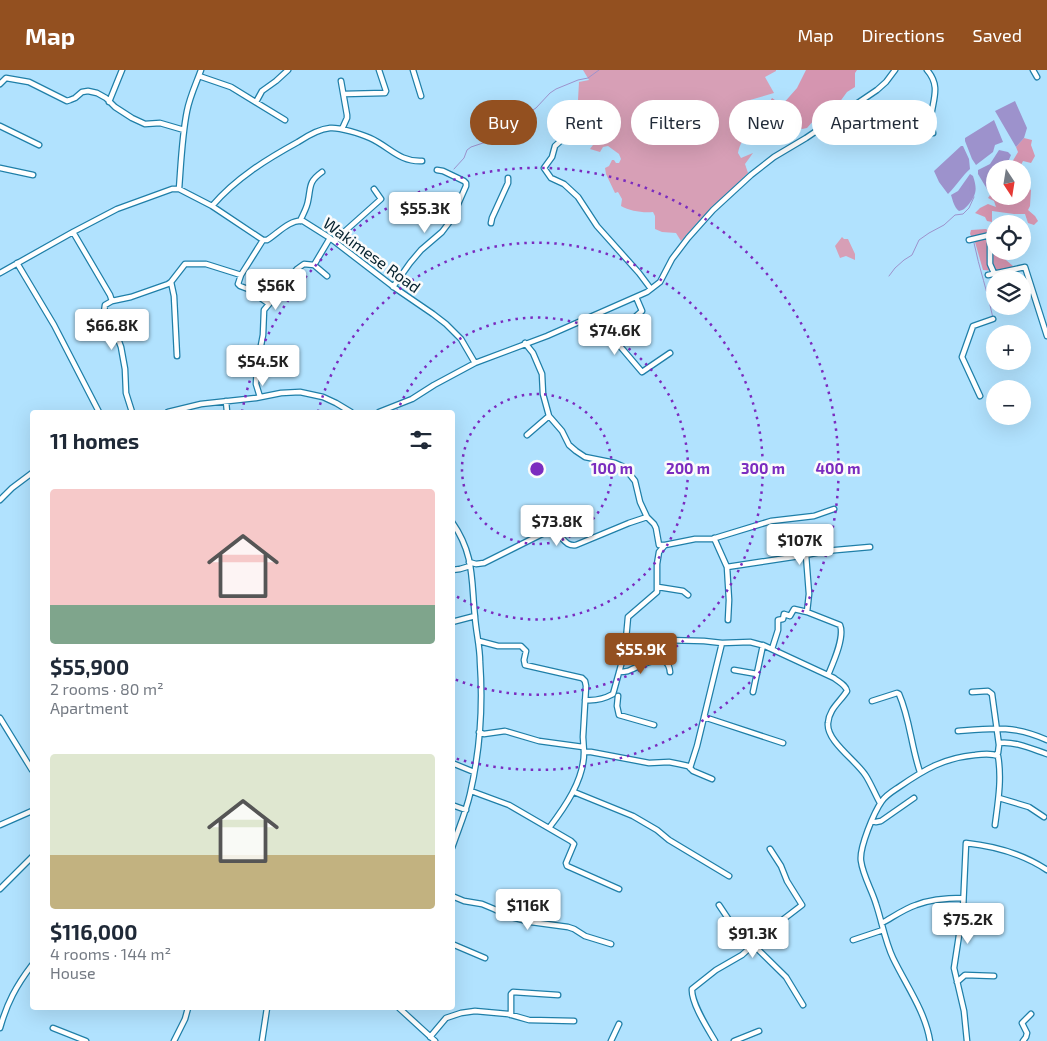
<!DOCTYPE html>
<html lang="en">
<head>
<meta charset="utf-8">
<style>
	body { margin:0; font-family:"Exo 2",sans-serif; background:#f6f6f7; color:#1f2937; height:100vh; display:flex; flex-direction:column; font-size:19px; white-space:nowrap }
	* { box-sizing:border-box; margin:0 }
	p { font-size:16px; color:#747a83 }
	.icon { flex:none; width:28px; height:28px; fill:none; stroke:currentColor; stroke-width:2; stroke-linecap:round; stroke-linejoin:round }
	.map { position:relative; flex:1; overflow:hidden }
	.drawer { position:absolute; left:30px; top:340px; width:425px; height:600px; display:flex; flex-direction:column; background:#fff; border-radius:5px; box-shadow:0 5px 20px #0002 }
	.drawer>* { flex:none }
	.guide { position:absolute; left:470px; top:30px; width:475px; height:45px; display:flex; gap:10px }
	.needle { width:32px; rotate:168deg }
	.tools { position:absolute; left:986px; top:90px; display:grid; gap:10px }
	.tools a { display:grid; place-items:center; width:45px; height:45px; border-radius:50%; background:#fff; box-shadow:0 5px 20px #0002; font-size:25px }
	.price { position:absolute; translate:-50% -42px; padding:0 11px; border-radius:5px; background:#fff; color:#222; font-size:16px; line-height:32px; filter:drop-shadow(0 1px 2px #0008) }
	.price::after { content:''; position:absolute; left:50%; top:30px; width:15px; height:11px; margin-left:-8px; background:inherit; clip-path:polygon(0 0,100% 0,50% 100%) }
	.price.selected { background:#935020; color:#fff }
	ul { padding:0; list-style:none }
	li { display:grid; align-content:center; gap:10px; height:265px; padding:0 20px }
	li span { display:grid; place-items:center; height:155px; border-radius:5px; color:#555 }
	li>.icon { margin-inline-start:auto }
	span .icon { width:90px; height:90px; fill:#fffc; stroke-width:1 }
	li b { font-size:21px }
	h2 { display:flex; justify-content:space-between; align-items:center; height:60px; padding:0 20px; font-size:21px }
	.pill { padding:0 18px; border-radius:22px; background:#fff; box-shadow:0 5px 20px #0002; font-size:18px; line-height:45px }
	.pill.selected { background:#935020; color:#fff }
	header { display:flex; align-items:center; gap:30px; box-sizing:border-box; height:70px; padding:0 25px; background:#935020; color:#fff }
	header strong { font-size:24px }
	nav { display:flex; gap:28px; margin-inline-start:auto; font-size:18px }
	.map>svg:first-child { display:block }
</style>
</head>
<body>
<header>
<strong>Map</strong>
<nav><a>Map</a><a>Directions</a><a>Saved</a></nav>
</header>
<div class="map">
<svg width="1047" height="971" viewBox="0 0 1047 971">
	<rect width="100%" height="100%" fill="#b1e2fe"/>
	<!-- green -->
	<path fill="#d79fb6" d="M583,0H776V1L765,7L774,23L743,32L758,60C746,67 741,69 738,83L741,88L753,83L745,94L748,103L697,153L681,171L676,163L662,162L655,159V146L653,142C642,143 630,141 621,136L622,129L618,122L615,123L606,104L605,98L609,96L612,90H614L616,93H619L621,89L619,84L608,76L603,77L600,82L590,79L596,71L591,65L593,56L590,52L584,49V39L578,30L579,12L589,10Z
		M842,167L844,169H848L855,184V190L846,186L840,188L835,176Z"/>
	<!-- forest -->
	<path fill="#d595b0" d="M806,0H857L855,3V17L847,22L839,33L822,41L807,58L802,59L796,54L787,55L777,53L768,35L772,28L782,35L797,18Z
		M1024,68L1032,70L1031,75L1035,86L1031,93L1023,91L1021,95L1022,99H1008L1018,82L1016,77Z
		M1022,99L1025,106L1023,115L1031,120L1030,136L1028,140L1035,146L1038,151L1034,155L1028,153L1025,144H1014L992,141V152L987,151L985,147L975,143L980,138L988,134L996,137L994,131L988,128L995,118V126H1022Z
		M986,159L995,165V181H998L999,184L1013,196L1009,202L983,200L975,172L970,164L971,160Z"/>
	<!-- water -->
	<path fill="#9d92cc" d="M1015,31L1027,58L1024,68L1016,77L995,41Z
		M994,50L1003,72L995,75L993,82L976,95L972,89L965,71V68Z
		M961,76H963L969,89L970,99C962,106 956,116 948,124L939,112L934,101Z
		M999,80L1008,82L1011,85L1005,99H995V118L990,124L978,104V100L990,94Z
		M970,104L973,106C977,118 977,124 969,134C965,138 964,140 959,141C954,137 953,131 951,125L958,121Z"/>
	<g fill="none" stroke-linecap="round" stroke-linejoin="round">
		<!-- stream -->
		<path stroke="#9d92cc" stroke-width="1" d="M454,99L464,88L467,80L471,77L489,71L495,67L500,58L525,45L536,38L550,23L556,19L578,10L588,8L599,0
			M974,173C979,198 988,223 993,248
			M889,206L895,198L904,190L912,185L919,170L929,163L944,155L955,145L963,144L969,138L974,127"/>
		<!-- street casing -->
		<g stroke="#1f7fa8" stroke-width="7">
			<path id="street" d="M413,0L421,26
				M927,0C941,16 933,29 931,47C931,52 932,58 933,63
				M1033,0L1037,7
				M199,6L231,17L285,50
				M341,11L347,45V48L342,59
				M0,14L6,8L29,12L67,31L70,30L75,28L82,22L88,21L97,23L106,28L115,37L132,48L145,54L160,53L184,60
				M344,24L385,23L386,21L379,0
				M109,32L122,0
				M256,32L262,21L276,11L288,0
				M0,56L39,75
				M566,66L555,76L552,87L544,98L551,108L564,114L578,127L597,156L639,203L651,219
				M0,98L33,105
				M179,119C181,93 182,66 187,41C190,26 196,14 201,0
				M212,136C236,108 267,89 298,72C307,66 319,59 330,58C339,57 361,64 370,68C390,77 399,92 422,91
				M300,151C303,144 307,138 308,131C311,117 308,112 322,102
				M491,153L492,148L508,113V108
				M73,162L110,225L112,231L131,227L168,214L171,212L185,194H206L241,205
				M969,170L990,165V194L994,203
				M334,171L381,129L374,119
				M17,193L54,255L99,342
				M314,195L330,168
				M0,203L73,162L117,139L172,119H179L212,136L263,170H267C277,164 290,149 303,151L330,168L395,218L433,244L446,254L461,269L475,293
				M988,205L1025,197L1047,266
				M171,212L174,226L177,286
				M393,217L410,193L421,180L442,162L451,150L466,116V113L464,111L443,101L437,100
				M636,227L642,241L634,248L608,262L642,302L670,283
				M112,231L105,235L104,242L114,258L121,277L125,299L126,323L132,342
				M269,234L297,199L304,194L314,195L327,206
				M525,273L533,283L542,304L543,324L549,346L562,361L569,375L576,381L585,387L615,393L624,397L635,411L640,432L647,447L654,454L656,458L659,475H665L659,482L657,494V522L628,547L626,569L623,588L613,624C604,629 595,631 585,630
				M980,326L962,287L973,256L993,249
				M260,327L256,314L257,296L263,265L264,240L269,234L248,219L240,216L238,214L241,205L263,170
				M226,331L227,342
				M168,342L201,334L256,328L281,323L300,322L323,327L336,333L351,342
				M379,342L412,329L434,315L475,293L547,266L647,222L660,212L672,189L688,168L713,140L751,105L774,87L806,68L877,20L886,12L895,0
				M527,365L549,346
				M0,430L12,418L32,403
				M452,452C475,485 471,510 475,547C476,562 480,577 480,592C483,635 480,681 470,724C466,742 458,760 452,778
				M714,468L727,497L729,530L728,550
				M665,475L695,469H712L771,451L814,446L834,439
				M806,485L809,524L807,542
				M469,492L476,494L484,493L548,461C563,461 562,477 576,475L629,453L647,447
				M727,497L806,485L825,481L870,477
				M452,500L460,499L470,496
				M658,517L683,521L688,525
				M452,552L475,546
				M626,569L704,571L722,573L750,572L765,576L834,608C839,612 846,615 847,621C840,632 829,639 828,653C826,671 857,691 866,706C871,714 875,724 880,733
				M479,571L498,576H521L526,581L524,590L525,595L582,608L585,611L586,616L583,667L584,682
				M772,579L778,560V550L783,549L784,544L790,546L794,539L807,542L840,555C845,567 833,593 828,605
				M734,600L757,604
				M619,602C623,602 624,602 628,601C639,597 668,578 670,602
				M753,622L763,575
				M972,622L988,621L992,624L999,675L998,683L995,685
				M618,626L617,636L619,645L654,655
				M872,631L897,623L899,624C910,649 911,676 920,702
				M704,647L783,673
				M0,648L32,700
				M958,661C993,658 1014,655 1047,670
				M479,662L484,664L505,661L539,671L583,677
				M999,673C1015,671 1032,679 1047,684
				M452,693L474,702
				M690,698L697,676L722,573
				M471,721L509,735L571,771L574,774L566,793L567,796L619,819
				M574,722L633,746L657,760L669,770L729,806
				M999,728L1029,737L1044,747
				M452,735L466,740
				M872,751L876,752L881,751L914,728
				M0,755L32,741
				M549,758C565,737 584,710 584,682H591L649,693L669,692L679,694L688,696L693,701L712,709
				M0,819L32,787
				M452,826L464,831L482,834L494,839L511,847L531,852L568,857L574,859L585,866L611,874
				M719,835L731,853L786,907L803,935
				M882,853C893,847 904,839 916,835C931,829 947,828 963,828
				M853,870L883,860
				M452,874L485,888
				M957,912L965,905L994,906
				M399,938L435,971
				M511,945V924L513,922L558,925
				M0,958C7,933 16,916 32,895
				M53,958L86,971
				M430,967L446,948L461,943L475,941L508,944L529,950L574,951
				M174,971L185,949L188,938
				M262,971L267,938
				M611,971L619,954
				M715,971C708,959 691,933 692,919L716,900L742,885L753,875L759,868L802,835L787,811L781,796L770,779
				M734,971L759,961
				M930,971C925,941 906,915 893,888C885,871 882,852 876,834C872,820 863,806 861,791C859,778 874,742 882,731C886,725 893,721 899,717C925,699 944,688 975,685C983,684 991,683 998,686C1002,709 998,732 995,755
				M967,971L964,941L954,898L963,839L966,773C994,776 1023,784 1047,800
				M1023,971L1026,967L1027,963L1022,953L1031,944"/>
		</g>
		<!-- street -->
		<use href="#street" stroke="#fff" stroke-width="4.5"/>
	</g>
	<!-- distance rings -->
	<g fill="none" stroke="#7b2cbf" stroke-width="2.5" stroke-dasharray="2.5 5">
		<circle cx="537" cy="399" r="75"/>
		<path d="M397 342A151 151 0 1 1 453 524"/>
		<path d="M318 342A226 226 0 1 1 454 609"/>
		<path d="M242 342A301 301 0 1 1 454 688"/>
	</g>
	<g text-anchor="middle" stroke-width="5" stroke-linejoin="round" paint-order="stroke">
		<!-- street labels -->
		<g font-size="16" fill="#05212e" stroke="#fbfbfb">
			<text transform="translate(372 185) rotate(36)" y="6">Wakimese Road</text>
		</g>
	</g>
	<circle cx="537" cy="399" r="8" fill="#7b2cbf" stroke="#fbfbfb" stroke-width="2.5"/>
	<g font-size="15" text-anchor="middle" font-weight="bold" fill="#7b2cbf" stroke="#fbfbfb" stroke-width="5" stroke-linejoin="round" paint-order="stroke">
		<text x="612" y="404">100 m</text>
		<text x="688" y="404">200 m</text>
		<text x="763" y="404">300 m</text>
		<text x="838" y="404">400 m</text>
	</g>
</svg>
<div class="tools">
<a><svg class="needle" viewBox="-14 -14 28 28"><path d="M0-13l5 13h-10z" fill="#e53935"/><path d="M0 13l5-13h-10z" fill="#747a83"/></svg></a>
<a><svg class="icon" aria-label="locate" viewBox="0 0 24 24"><circle cx="12" cy="12" r="6"/><path d="M12 2v4M12 18v4M2 12h4M18 12h4"/></svg></a>
<a><svg class="icon" aria-label="layers" viewBox="0 0 24 24"><path d="M12 4l9 5-9 5-9-5zM3 14l9 5 9-5"/></svg></a>
<a>+</a>
<a>−</a>
</div>
<b class="price" style="left:425px;top:164px">$55.3K</b>
<b class="price" style="left:276px;top:241px">$56K</b>
<b class="price" style="left:112px;top:281px">$66.8K</b>
<b class="price" style="left:615px;top:286px">$74.6K</b>
<b class="price" style="left:263px;top:317px">$54.5K</b>
<b class="price" style="left:557px;top:477px">$73.8K</b>
<b class="price" style="left:800px;top:496px">$107K</b>
<b class="price selected" style="left:641px;top:605px">$55.9K</b>
<b class="price" style="left:528px;top:861px">$116K</b>
<b class="price" style="left:968px;top:875px">$75.2K</b>
<b class="price" style="left:753px;top:889px">$91.3K</b>
<div class="guide">
<a class="pill selected">Buy</a>
<a class="pill">Rent</a>
<a class="pill">Filters</a>
<a class="pill">New</a>
<a class="pill">Apartment</a>
</div>
<section class="drawer">
<h2>11 homes<svg class="icon" aria-label="filters" viewBox="0 0 24 24"><path d="M4 7h16M4 17h16"/><circle cx="9" cy="7" r="2"/><circle cx="15" cy="17" r="2"/></svg></h2>
<ul>
<li><span style="background:linear-gradient(#f6c9c9 75%,#7fa58c 0)"><svg class="icon" aria-label="home" viewBox="0 0 24 24"><path d="M3 11l9-7 9 7M6 9v11h12V9"/></svg></span><div><b>$55,900</b><p>2 rooms · 80 m²</p><p>Apartment</p></div></li>
<li><span style="background:linear-gradient(#dfe7d0 65%,#c2b280 0)"><svg class="icon" aria-label="home" viewBox="0 0 24 24"><path d="M3 11l9-7 9 7M6 9v11h12V9"/></svg></span><div><b>$116,000</b><p>4 rooms · 144 m²</p><p>House</p></div></li>
</ul>
</section>
</div>
</body>
</html>
